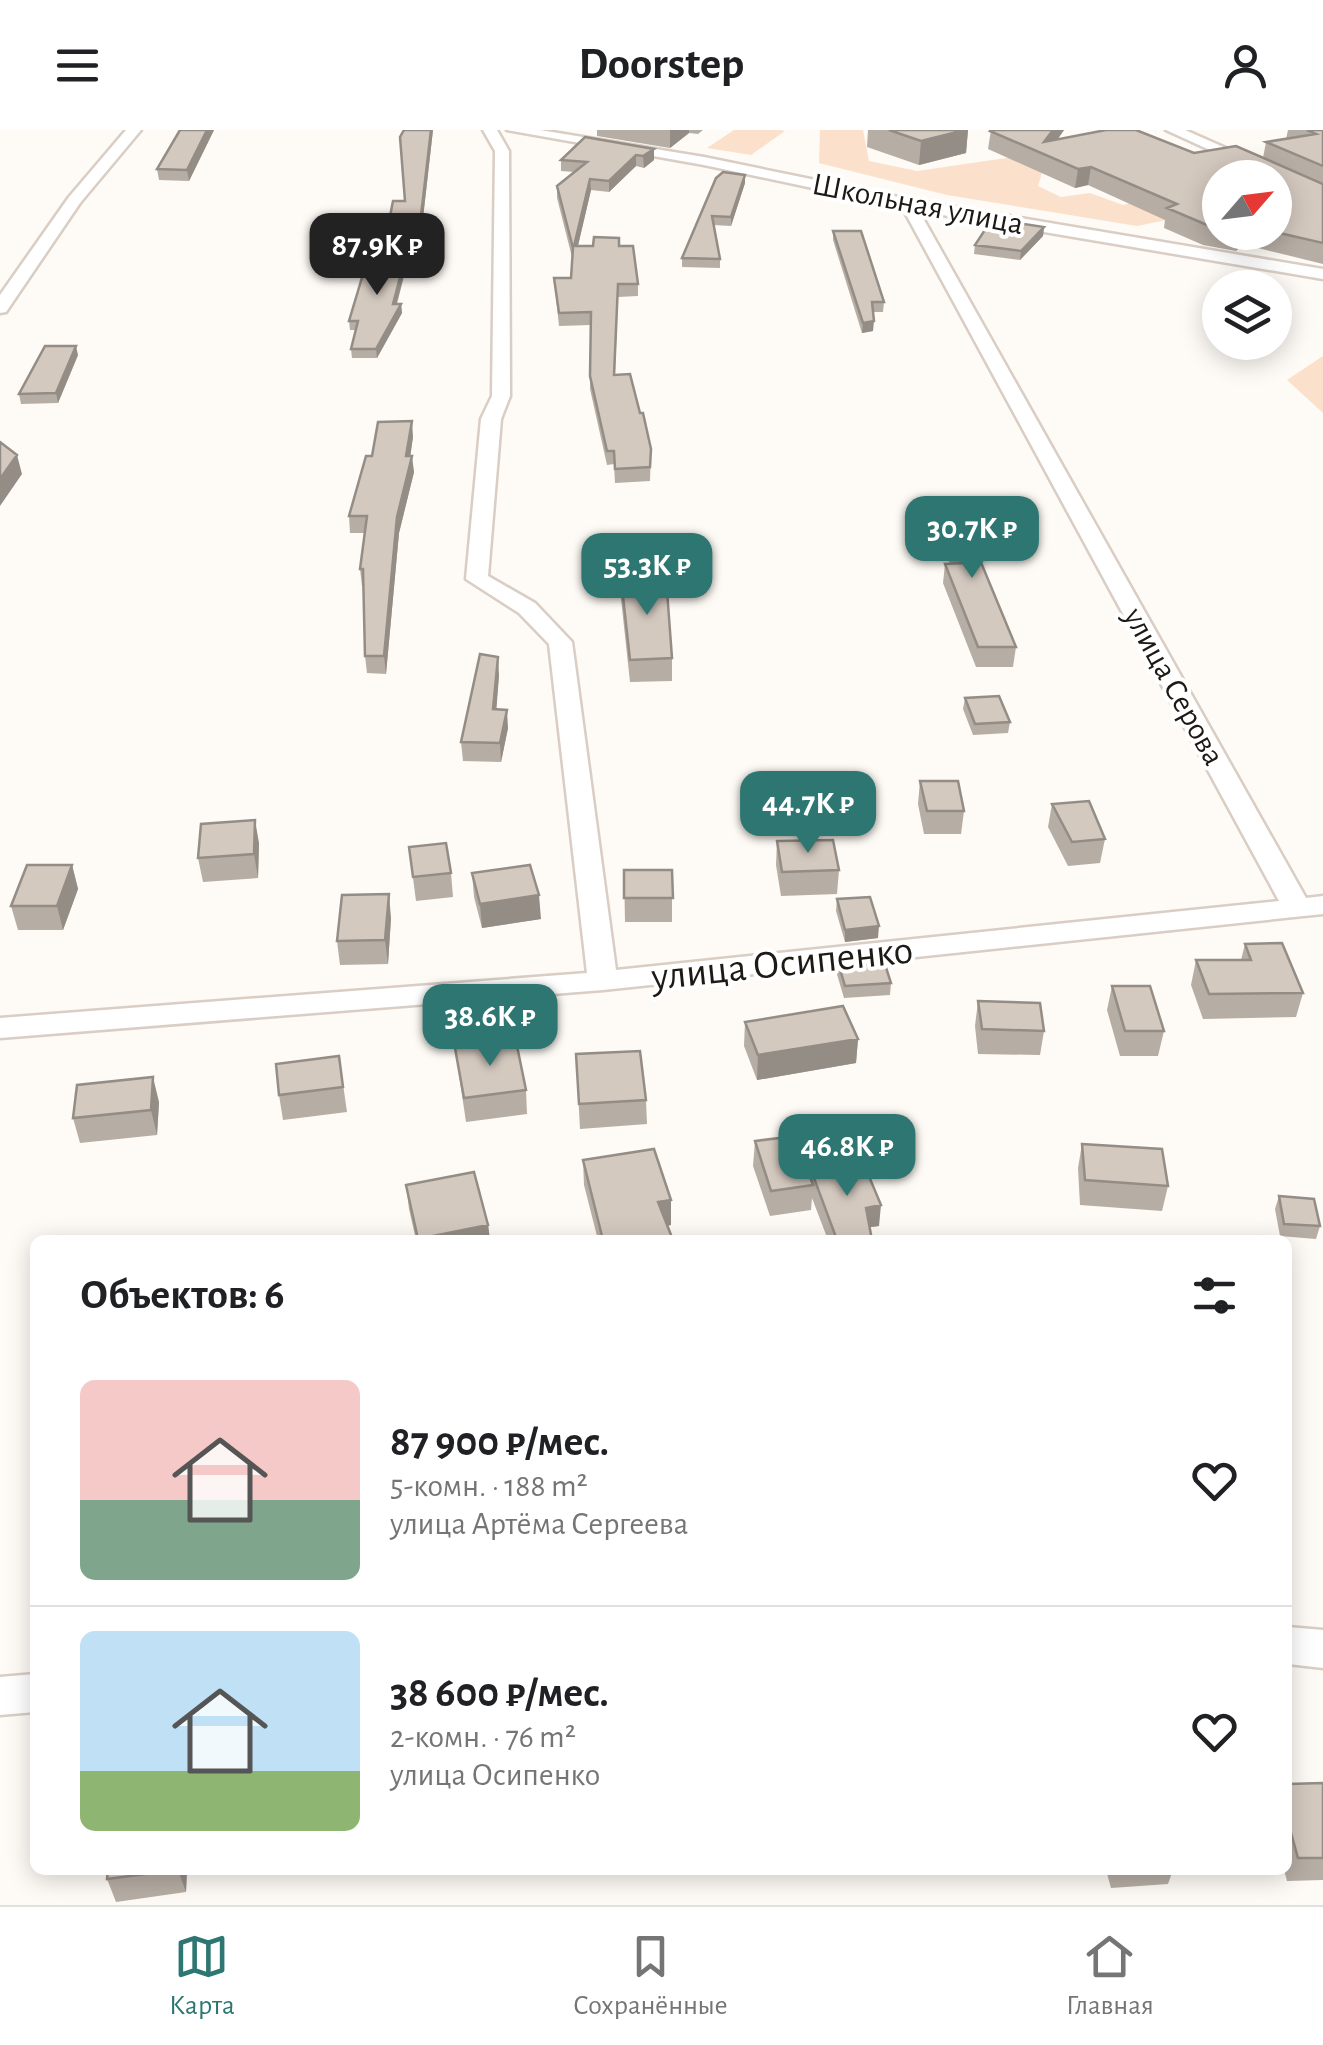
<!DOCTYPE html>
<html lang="ru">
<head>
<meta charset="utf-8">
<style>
	body { margin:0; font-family:"Alegreya Sans",sans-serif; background:#f6f6f6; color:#202124; height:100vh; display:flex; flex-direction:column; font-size:38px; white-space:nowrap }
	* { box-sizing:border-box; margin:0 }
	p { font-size:32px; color:#757577 }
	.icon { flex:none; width:55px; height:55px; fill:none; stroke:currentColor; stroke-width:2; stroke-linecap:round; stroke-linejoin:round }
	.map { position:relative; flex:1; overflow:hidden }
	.sheet { position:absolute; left:30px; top:1105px; width:1262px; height:640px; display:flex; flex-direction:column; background:#fff; border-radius:15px; box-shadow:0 5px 25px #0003 }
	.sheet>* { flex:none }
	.needle { width:65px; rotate:62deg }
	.controls { position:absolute; left:1202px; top:30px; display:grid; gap:20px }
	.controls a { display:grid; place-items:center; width:90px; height:90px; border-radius:50%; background:#fff; box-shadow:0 5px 25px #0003; font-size:50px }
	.price { position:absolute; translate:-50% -85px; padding:0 22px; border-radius:20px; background:#2d7671; color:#fff; font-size:32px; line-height:65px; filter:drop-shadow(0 2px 5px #0008) }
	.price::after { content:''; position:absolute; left:50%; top:60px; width:30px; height:22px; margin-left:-15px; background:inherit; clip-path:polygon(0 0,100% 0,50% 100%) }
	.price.on { background:#222; color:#fff }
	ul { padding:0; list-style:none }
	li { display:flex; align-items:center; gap:30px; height:250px; padding:0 50px }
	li+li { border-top:2px solid #e0e0e0 }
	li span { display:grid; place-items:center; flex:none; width:280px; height:200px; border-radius:15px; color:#555 }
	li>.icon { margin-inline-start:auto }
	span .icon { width:120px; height:120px; fill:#fffc; stroke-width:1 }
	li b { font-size:42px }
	h2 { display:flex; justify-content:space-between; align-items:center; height:120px; padding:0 50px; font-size:42px }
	header { display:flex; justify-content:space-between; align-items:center; height:130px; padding:0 50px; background:#fff; font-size:45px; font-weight:600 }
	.tab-bar { display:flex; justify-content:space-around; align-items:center; height:140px; border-top:2px solid #e0e0e0; background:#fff; font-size:28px; color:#757577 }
	.tab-bar a { display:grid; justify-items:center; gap:5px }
	.tab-bar .on { color:#2d7671 }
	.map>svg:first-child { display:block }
</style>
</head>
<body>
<header><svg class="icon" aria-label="menu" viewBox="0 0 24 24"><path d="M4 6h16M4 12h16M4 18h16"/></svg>Doorstep<svg class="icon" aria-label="person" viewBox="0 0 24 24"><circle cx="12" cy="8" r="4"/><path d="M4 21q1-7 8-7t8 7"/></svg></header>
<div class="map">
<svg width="1323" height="1775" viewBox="0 0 1323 1775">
	<rect width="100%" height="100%" fill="#fefaf5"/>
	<!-- green -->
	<path fill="#fbe1cb" d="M734,0H780L785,1L751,25L707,18Z
		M820,0H863L869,31L917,41L1026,25L1045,33L1038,56L1061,67L1090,63L1123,75L1175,63L1211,81L1137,96L947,65L819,33Z
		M1323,226V283L1287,250Z"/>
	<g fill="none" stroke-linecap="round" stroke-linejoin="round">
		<!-- minor casing -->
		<g stroke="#d9cdc4" stroke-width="5">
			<path id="minor" d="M126,0H141L80,73L6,182L0,183V165L69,67Z
				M483,0H497L509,21L510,266L501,289L488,446L535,473L572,512L616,840L1279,771L902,77L704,35L507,0H540L704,27L908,69L1323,139V149L919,81L1306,768L1323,766V784L603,860L0,908V888L587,843L549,514L519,483L466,449L481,289L492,266L495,21Z
				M1166,0H1185L1323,61V72Z
				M1288,1497L1323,1500V1538L1288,1534Z
				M35,1544V1582L0,1585V1547Z"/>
		</g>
		<!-- minor -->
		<use href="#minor" fill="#fff" fill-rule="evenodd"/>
	</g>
	<!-- wall -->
	<path fill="#b6ada4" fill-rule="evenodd" d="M180,0H214L189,51L159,50L157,39Z
		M433,0L419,123H407L408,130L397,174H401L402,183L377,228H352L351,219L356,200H350L349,191L386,121L385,112L405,71Z
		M597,0H703L698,4L689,3L670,18L597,6Z
		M868,0H968L966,23L919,35L867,17Z
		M991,0H1064L1057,10L1194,23L1263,28L1266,12L1286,9L1288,0H1323V134L1242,114L1236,121L1203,115L1164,98L1165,90L1088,55L1075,58L988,19ZM1220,48H1275V102H1220Z
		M585,7L654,30L644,38L636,36L609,62L591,60L578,116H619L638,154V166L618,167L615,245L640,283L651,319L650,351L615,353L614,334L607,335L590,259V195L559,196L554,148H571L572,127L557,68V56L574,42L561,41V30Z
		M745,45V53L731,96L713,95L720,129V138L682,137V128L716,48Z
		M1044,97L1043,106L1020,130L974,124L975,115Z
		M833,101L884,172L883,182H873V201L862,203L833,110Z
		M78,225L58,273L21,274L19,264Z
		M413,307L410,326L414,342L399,403L386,544L367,543L365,526L364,456H362L360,439L365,403H350L349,386L372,326Z
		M956,372L1016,517L1013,537H976L943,453L945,434L950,433L923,393L925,374Z
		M621,448L672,528V551L630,552L621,469Z
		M499,545L496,579L508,598L501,632L463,631L461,612Z
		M965,568L1010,592L1008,603L973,605L963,579Z
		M920,651L964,681L961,704H924L918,674Z
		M1052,674L1105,709L1100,733L1068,736L1048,697Z
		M777,711L839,740L837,764L781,766L776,735Z
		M259,713L258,748L203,752L198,728Z
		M409,717L451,743L453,767L416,771Z
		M72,735L78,759L63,800H18L11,776Z
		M624,740H672V792H625Z
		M472,743L541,789L482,798L474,767Z
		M837,769L878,808L845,812L836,781Z
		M391,788L388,834L340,835L337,811Z
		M1245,814L1303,863L1296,887L1203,889L1191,855L1196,830H1241Z
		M837,829L891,853L890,865L844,868L836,841Z
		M1112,856L1164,901L1158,926H1120L1107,880Z
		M978,871L1044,901L1040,925L978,924L975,896Z
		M745,892L858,909L856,933L757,950L744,916Z
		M455,918L526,960L527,984L466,992Z
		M576,924L646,970L647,994L580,999Z
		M339,926L347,982L283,990L279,965Z
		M159,972L157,1005L80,1013L73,988Z
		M755,1011L810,1048L811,1040L879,1096L870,1097L872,1110H828L812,1068L811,1080L770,1086L753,1036Z
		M1082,1014L1168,1056L1162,1081L1080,1075L1078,1038Z
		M583,1030L671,1095L598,1110L584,1055Z
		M406,1055L488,1095L490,1110H416L409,1079Z
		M1279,1066L1320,1096L1316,1109L1280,1106L1275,1079Z
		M1323,1653V1750L1287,1751L1284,1740H1288V1654Z
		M108,1740H187L186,1762L116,1772L107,1749Z
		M1106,1740H1173L1168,1754L1111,1758Z"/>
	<!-- shaded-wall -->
	<path fill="#948d86" d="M207,0H214L189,51L187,40Z
		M431,0H433L419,123L418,111Z
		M670,0H689V3L670,18Z
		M965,0H968L966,23L919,35L921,11Z
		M1053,0H1064L1046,26L1044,12Z
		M654,19V30L644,38L643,26Z
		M636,25V36L609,62V51Z
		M1091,37L1088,55L1075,58L1078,39Z
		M745,45V53L731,96V87Z
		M590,49L591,60L575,128L574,116Z
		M1044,97L1043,106L1020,130L1021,121Z
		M1240,102H1244L1242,114L1236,121Z
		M407,121L408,130L394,183L393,174Z
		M401,174L402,183L377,228L376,219Z
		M874,191L873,201L862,203L863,193Z
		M76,216L78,225L58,273L56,263Z
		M412,291L413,307L408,342L406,326Z
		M17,325L22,344L0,376V349Z
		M412,326L414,342L399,403L386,544L384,526L397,387Z
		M498,527L499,545L495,598L493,579Z
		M507,580L508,598L501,632L500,613Z
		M255,690L259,713L258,748L254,724Z
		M72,735L78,759L63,800L57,776Z
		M389,764L391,788L388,834L385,810Z
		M539,765L541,789L482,798L480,774Z
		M879,796L878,808L845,812V800Z
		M858,909L856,933L757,950L758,925Z
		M153,947L159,972L157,1005L151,980Z
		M671,1070V1095L658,1097V1072Z
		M881,1075L879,1096L864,1098L866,1078Z
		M488,1095L490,1110H418V1109Z
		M178,1740H187L186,1762Z"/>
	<!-- building -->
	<path fill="#d4c9bf" stroke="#948d86" stroke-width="2.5" d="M180,0H207L187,40L157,39Z
		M404,0H431L418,111L385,112L393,71H405L400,7Z
		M889,0H965L921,11Z
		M991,0H1053L1044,12L1106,0H1136L1194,23L1236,16L1323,54V113L1275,102V48H1220V98L1207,95L1167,78L1177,74L1091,37L1078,39L990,1Z
		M1307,0H1323V36L1266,12L1316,4Z
		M585,7L654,19L643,26L636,25L609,51L590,49L574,116H593L594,107L619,108V116H633L638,154H618L614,245L630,244L640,283H643L651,319L650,337L615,339L614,321H607L590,246L591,182L559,183L554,148H571L573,118L557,56L587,32L561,30Z
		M723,42L745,45L731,87L712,86L720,129L682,128L716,48Z
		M992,89L1044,97L1021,121L975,115Z
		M833,101H861L884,172H872L874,191L863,193Z
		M370,121H407L393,174H401L376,219H351L358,191H349Z
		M45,216H76L56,263L19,264Z
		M412,291L406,326H412L397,387L384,526H365L363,439H360L367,386H349L366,326H372L378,292Z
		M0,312L17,325L0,349Z
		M956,372L1016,517H978L945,434L964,433L925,374Z
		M666,447L672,528L630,530L621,448Z
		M480,524L498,527L493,579L507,580L500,613L461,612Z
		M999,566L1010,592L975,594L965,568Z
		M920,651H958L964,681H927Z
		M1089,671L1105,709L1072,712L1052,674Z
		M255,690L254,724L198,728L201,694Z
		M833,710L839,740L782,742L777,711Z
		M446,713L451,743L413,747L409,717Z
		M27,735H72L57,776H11Z
		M530,735L539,765L480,774L472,743Z
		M624,740H672L673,768H624Z
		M389,764L385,810L337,811L342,765Z
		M870,767L879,796L845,800L837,769Z
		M1282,813L1303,863L1209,864L1196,830H1251L1245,814Z
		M881,822L891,853L845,856L837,829Z
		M1112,856H1150L1164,901H1125Z
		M978,871L1040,873L1044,901L982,899Z
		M843,876L858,909L758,925L745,892Z
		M516,911L526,960L464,968L455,918Z
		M640,921L646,970L579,974L576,924Z
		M339,926L343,957L279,965L276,934Z
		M153,947L151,980L73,988L77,955Z
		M795,1006L813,1055L771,1061L755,1011Z
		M1082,1014L1162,1019L1168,1056L1085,1050Z
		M654,1019L671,1070L658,1072L673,1110H601H603L583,1030Z
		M863,1032L881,1075L866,1078L872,1110H837L811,1040Z
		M474,1042L488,1095L418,1109L406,1055Z
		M1279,1066L1314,1069L1320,1096L1284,1094Z
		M35,1328V1390L32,1391Z
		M1323,1653V1728H1298L1288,1692V1654Z
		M108,1740H176L107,1749Z"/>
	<g text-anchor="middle" stroke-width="8" stroke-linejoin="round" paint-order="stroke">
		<!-- far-street labels -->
		<g font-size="32" fill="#1d1915" stroke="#fff">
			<text transform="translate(918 73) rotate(11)" y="11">Школьная улица</text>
			<text transform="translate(1175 556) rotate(61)" y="11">улица Серова</text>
		</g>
		<!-- street labels -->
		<g font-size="40" fill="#1d1915" stroke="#fff">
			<text transform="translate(782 832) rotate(-6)" y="14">улица Осипенко</text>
		</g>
	</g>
</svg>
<div class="controls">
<a><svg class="needle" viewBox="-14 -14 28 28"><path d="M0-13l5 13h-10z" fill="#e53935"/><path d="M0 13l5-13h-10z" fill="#757577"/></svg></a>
<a><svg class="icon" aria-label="layers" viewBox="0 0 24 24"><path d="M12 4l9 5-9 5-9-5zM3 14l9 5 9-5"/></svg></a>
</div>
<b class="price on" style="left:377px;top:168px">87.9K ₽</b>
<b class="price" style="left:972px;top:451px">30.7K ₽</b>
<b class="price" style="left:647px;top:488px">53.3K ₽</b>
<b class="price" style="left:808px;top:726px">44.7K ₽</b>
<b class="price" style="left:490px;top:939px">38.6K ₽</b>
<b class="price" style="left:847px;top:1069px">46.8K ₽</b>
<section class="sheet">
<h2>Объектов: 6<svg class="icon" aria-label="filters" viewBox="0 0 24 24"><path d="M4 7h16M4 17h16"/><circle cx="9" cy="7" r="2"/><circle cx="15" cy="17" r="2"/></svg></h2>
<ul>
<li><span style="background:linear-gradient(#f6c9c9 60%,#7fa58c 0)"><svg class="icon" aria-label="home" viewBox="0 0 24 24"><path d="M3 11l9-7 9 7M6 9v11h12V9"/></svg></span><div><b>87 900 ₽/мес.</b><p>5-комн. · 188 m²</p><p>улица Артёма Сергеева</p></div><svg class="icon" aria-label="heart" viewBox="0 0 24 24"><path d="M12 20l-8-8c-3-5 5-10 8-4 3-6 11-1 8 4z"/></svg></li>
<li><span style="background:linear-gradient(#bfe0f5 70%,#8fb573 0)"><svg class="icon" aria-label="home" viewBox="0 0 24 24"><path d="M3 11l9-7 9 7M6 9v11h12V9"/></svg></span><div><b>38 600 ₽/мес.</b><p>2-комн. · 76 m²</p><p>улица Осипенко</p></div><svg class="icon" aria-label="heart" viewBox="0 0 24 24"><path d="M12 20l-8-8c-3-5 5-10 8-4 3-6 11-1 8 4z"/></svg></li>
</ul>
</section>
</div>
<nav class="tab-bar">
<a class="on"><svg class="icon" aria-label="map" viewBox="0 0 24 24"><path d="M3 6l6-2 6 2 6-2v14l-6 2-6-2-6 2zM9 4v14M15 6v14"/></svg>Карта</a>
<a><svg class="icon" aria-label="saved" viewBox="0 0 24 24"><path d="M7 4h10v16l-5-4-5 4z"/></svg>Сохранённые</a>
<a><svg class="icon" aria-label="home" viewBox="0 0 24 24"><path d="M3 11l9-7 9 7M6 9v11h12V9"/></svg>Главная</a>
</nav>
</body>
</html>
